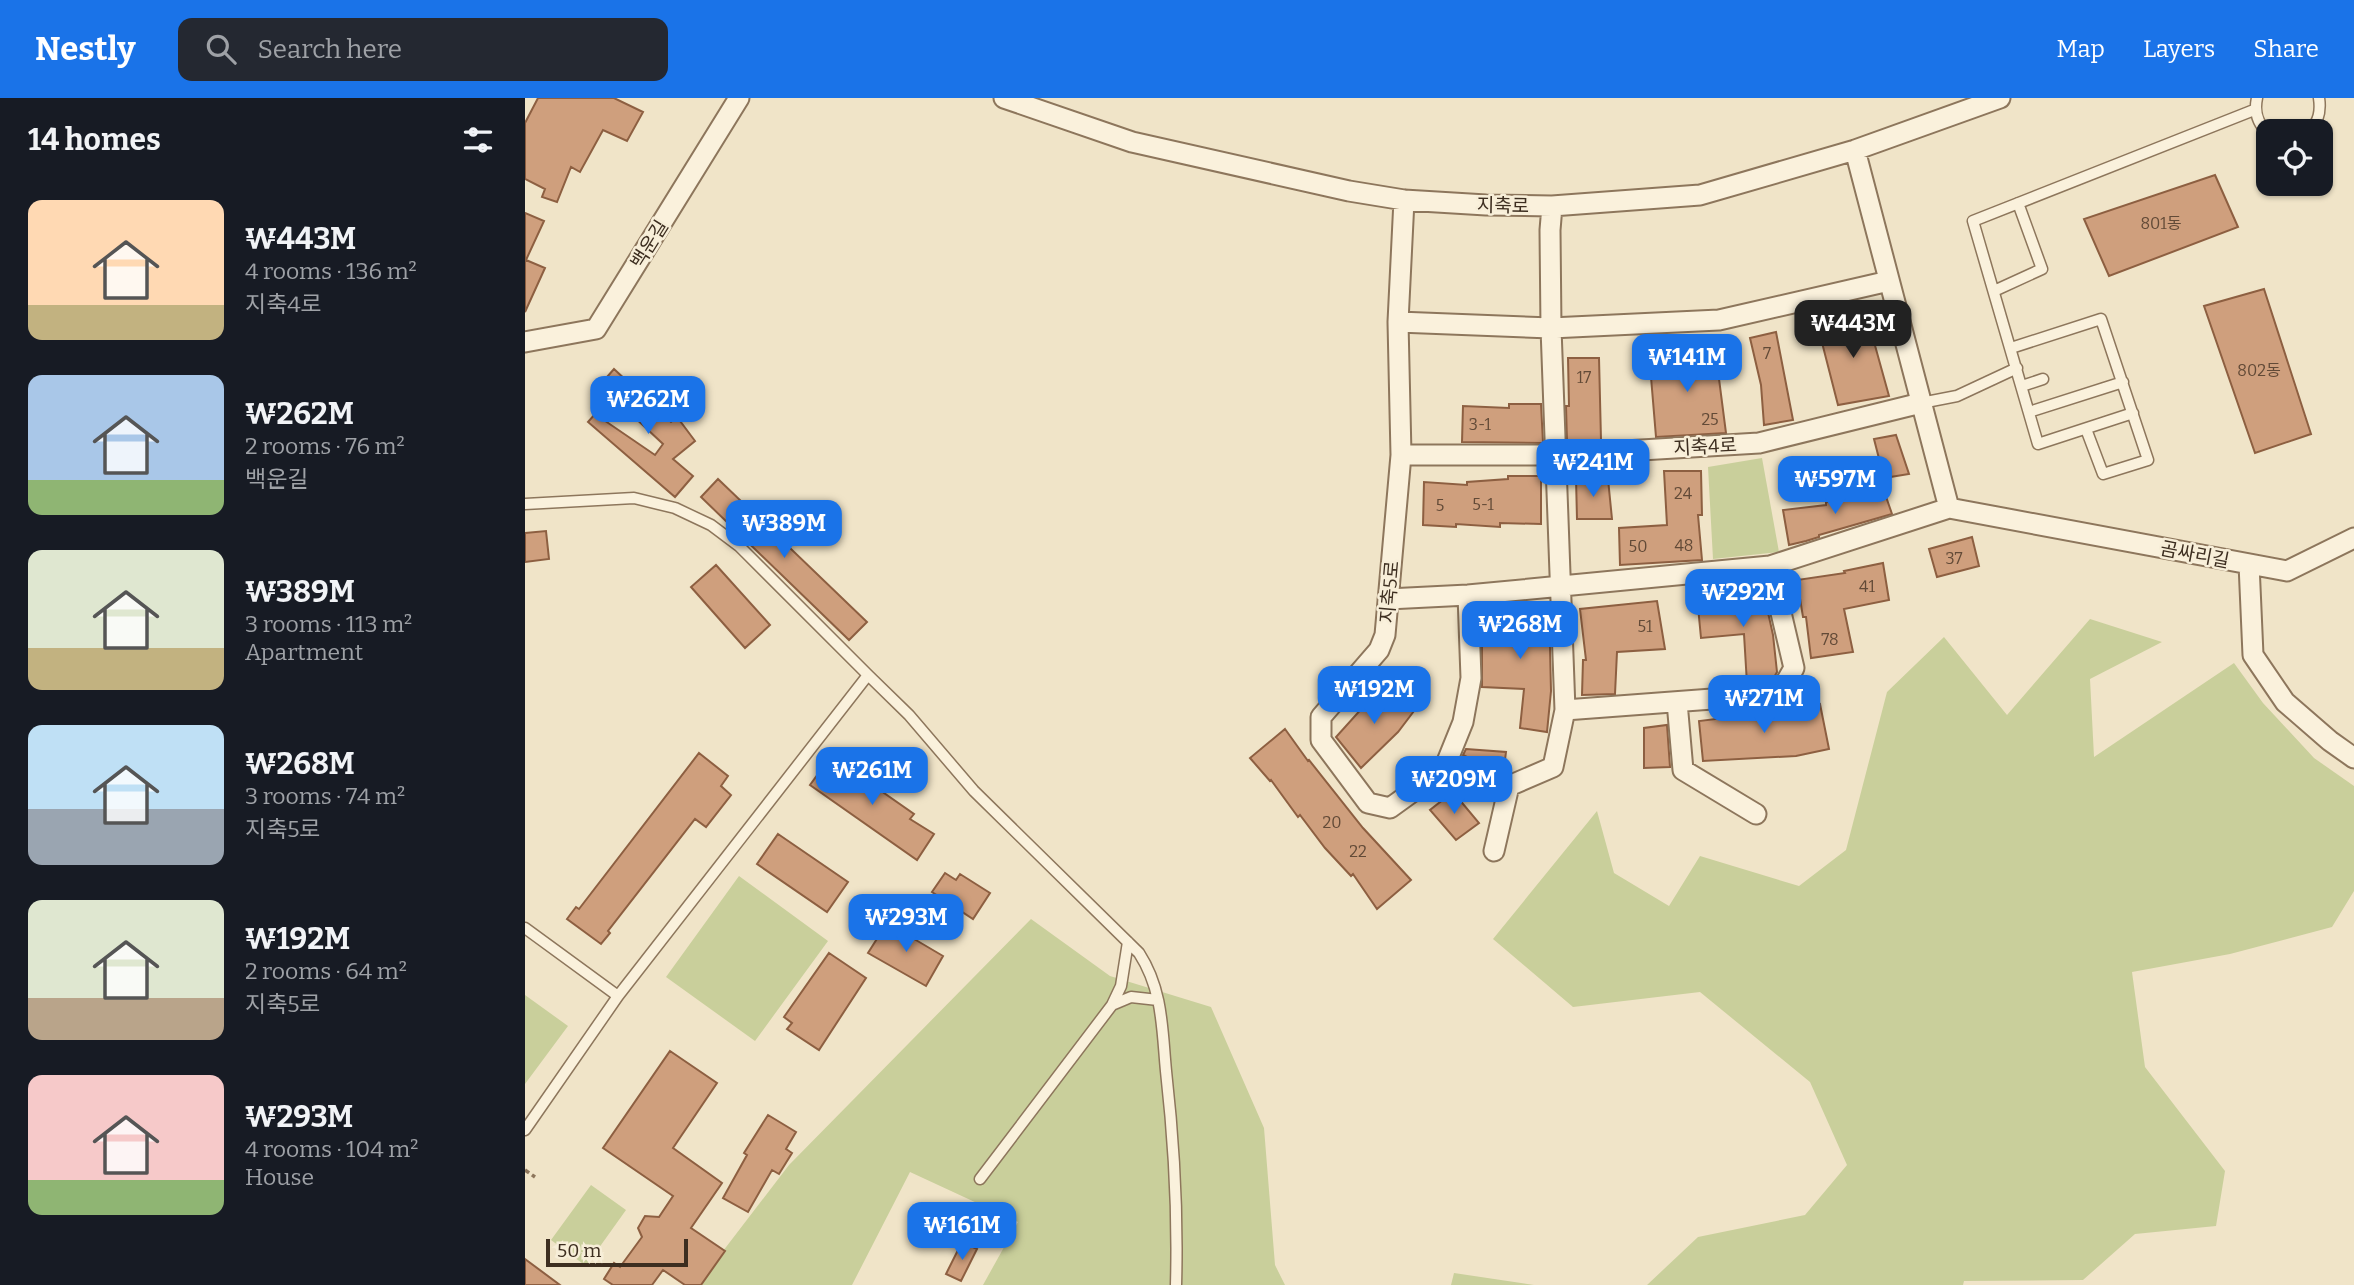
<!DOCTYPE html>
<html lang="en">
<head>
<meta charset="utf-8">
<style>
	body { margin:0; font-family:Bitter,"Noto Sans KR",serif; background:#242831; color:#f1f3f6; height:100vh; display:flex; flex-direction:column; font-size:26px; white-space:nowrap }
	* { box-sizing:border-box; margin:0 }
	p { font-size:23px; color:#9ea1a6 }
	.icon { flex:none; width:38px; height:38px; fill:none; stroke:currentColor; stroke-width:2; stroke-linecap:round; stroke-linejoin:round }
	.map { position:relative; flex:1; overflow:hidden }
	.side { display:flex; flex-direction:column; background:#171b24; width:525px }
	.side>* { flex:none }
	.tools { position:absolute; left:1731px; top:21px; display:grid; gap:14px }
	.tools a { display:grid; place-items:center; width:77px; height:77px; border-radius:14px; background:#171b24; box-shadow:0 2px 5px #0004; font-size:35px }
	.scale { position:absolute; left:21px; bottom:18px; width:142px; box-sizing:border-box; padding-left:7px; border:4px solid #3d2e20; border-top:0; font-size:19px; line-height:24px; white-space:nowrap; color:#3d2e20; -webkit-text-stroke:5px #f7eed8; paint-order:stroke }
	.price { position:absolute; translate:-50% -60px; padding:0 16px; border-radius:14px; background:#1a73e8; color:#fff; font-size:23px; line-height:46px; filter:drop-shadow(0 2px 4px #0008) }
	.price::after { content:''; position:absolute; left:50%; top:42px; width:21px; height:16px; margin-left:-10px; background:inherit; clip-path:polygon(0 0,100% 0,50% 100%) }
	.price.current { background:#222; color:#fff }
	ul { padding:0; list-style:none }
	li { display:flex; align-items:center; gap:21px; height:175px; padding:0 28px }
	li span { display:grid; place-items:center; flex:none; width:196px; height:140px; border-radius:14px; color:#555 }
	li>.icon { margin-inline-start:auto }
	span .icon { width:84px; height:84px; fill:#fffc; stroke-width:1 }
	li b { font-size:30px }
	h2 { display:flex; justify-content:space-between; align-items:center; height:84px; padding:0 28px; font-size:30px }
	header { display:flex; align-items:center; gap:42px; box-sizing:border-box; height:98px; padding:0 35px; background:#1a73e8; color:#fff }
	header strong { font-size:33px }
	nav { display:flex; gap:38px; margin-inline-start:auto; font-size:24px }
	.search { width:490px; height:63px; background:#242831; display:flex; align-items:center; gap:18px; box-sizing:border-box; padding:0 24px; border-radius:14px; color:#9ea1a6; font-size:26px }
	main { display:flex; flex:1; min-height:0 }
	.map>svg:first-child { display:block }
</style>
</head>
<body>
<header>
<strong>Nestly</strong>
<div class="search"><svg class="icon" aria-label="search" viewBox="0 0 24 24"><circle cx="10" cy="10" r="6"/><path d="M15 15l6 6"/></svg>Search here</div>
<nav><a>Map</a><a>Layers</a><a>Share</a></nav>
</header>
<main>
<section class="side">
<h2>14 homes<svg class="icon" aria-label="filters" viewBox="0 0 24 24"><path d="M4 7h16M4 17h16"/><circle cx="9" cy="7" r="2"/><circle cx="15" cy="17" r="2"/></svg></h2>
<ul>
<li><span style="background:linear-gradient(#ffd9b3 75%,#c2b280 0)"><svg class="icon" aria-label="home" viewBox="0 0 24 24"><path d="M3 11l9-7 9 7M6 9v11h12V9"/></svg></span><div><b>₩443M</b><p>4 rooms · 136 m²</p><p>지축4로</p></div></li>
<li><span style="background:linear-gradient(#a9c7e8 75%,#8fb573 0)"><svg class="icon" aria-label="home" viewBox="0 0 24 24"><path d="M3 11l9-7 9 7M6 9v11h12V9"/></svg></span><div><b>₩262M</b><p>2 rooms · 76 m²</p><p>백운길</p></div></li>
<li><span style="background:linear-gradient(#dfe7d0 70%,#c2b280 0)"><svg class="icon" aria-label="home" viewBox="0 0 24 24"><path d="M3 11l9-7 9 7M6 9v11h12V9"/></svg></span><div><b>₩389M</b><p>3 rooms · 113 m²</p><p>Apartment</p></div></li>
<li><span style="background:linear-gradient(#bfe0f5 60%,#9aa5b1 0)"><svg class="icon" aria-label="home" viewBox="0 0 24 24"><path d="M3 11l9-7 9 7M6 9v11h12V9"/></svg></span><div><b>₩268M</b><p>3 rooms · 74 m²</p><p>지축5로</p></div></li>
<li><span style="background:linear-gradient(#dfe7d0 70%,#b9a48a 0)"><svg class="icon" aria-label="home" viewBox="0 0 24 24"><path d="M3 11l9-7 9 7M6 9v11h12V9"/></svg></span><div><b>₩192M</b><p>2 rooms · 64 m²</p><p>지축5로</p></div></li>
<li><span style="background:linear-gradient(#f6c9c9 75%,#8fb573 0)"><svg class="icon" aria-label="home" viewBox="0 0 24 24"><path d="M3 11l9-7 9 7M6 9v11h12V9"/></svg></span><div><b>₩293M</b><p>4 rooms · 104 m²</p><p>House</p></div></li>
</ul>
</section>
<div class="map">
<svg width="1829" height="1187" viewBox="0 0 1829 1187">
	<rect width="100%" height="100%" fill="#f0e4c8"/>
	<!-- green -->
	<path fill="#c9cf9b" d="M1237,360L1254,454L1188,461L1183,369Z
		M1565,521L1637,544L1565,581L1569,659L1709,565L1738,605L1789,660L1829,688V793L1807,829L1705,856L1607,874L1620,969L1700,1073L1691,1128L1610,1136L1558,1182L1439,1183L1438,1187H1122L1173,1139L1280,1117L1322,1067L1285,984L1175,894L1048,909L968,841L1072,713L1089,775L1144,808L1175,758L1274,788L1321,752L1362,594L1419,539L1482,617Z
		M214,778L303,843L230,943L141,879Z
		M506,821L585,878L686,909L739,1030L750,1167L760,1187H458L493,1124L385,1074L327,1187H172L264,1067Z
		M0,897L43,928L0,986Z
		M66,1087L101,1112L61,1168L26,1142Z
		M929,1175L1009,1187H926Z"/>
	<!-- building -->
	<path fill="#cf9f7d" stroke="#8d5f41" stroke-width="2" d="M13,0H89L118,14L102,43L78,32L55,74L46,69L32,104L17,99L20,91L0,81V25Z
		M1690,77L1713,129L1584,178L1559,121Z
		M0,115L19,123L1,162L20,170L0,214Z
		M1739,191L1786,336L1730,355L1679,208Z
		M1341,215L1364,298L1313,307L1293,229Z
		M1251,234L1268,322L1239,327L1236,287L1225,240Z
		M1190,250L1201,335L1131,339L1124,255H1162Z
		M1043,260H1074L1076,342L1042,343L1041,308H1044Z
		M89,271L146,324L152,319L170,343L148,361L168,378L150,399L63,324L70,316L130,357L138,346L75,287Z
		M984,306H1016L1018,345L937,344L938,308L984,310Z
		M1371,337L1384,376L1359,380L1349,341Z
		M1139,373H1176L1177,417H1173L1177,462L1095,467L1094,430L1142,427Z
		M983,378H1016V426L975,425V429L931,426V429L898,427L899,384L942,387V384L983,381Z
		M1051,380L1083,381L1087,421H1052Z
		M193,381L342,524L324,542L176,399Z
		M1358,390L1367,416L1294,437V439L1281,443L1264,447L1258,412L1301,407V404L1338,398L1337,395Z
		M21,433L24,461L0,464V435Z
		M1447,439L1454,468L1412,479L1404,451Z
		M1358,465L1364,502L1319,511L1328,554L1286,560L1281,519H1278L1272,482L1320,475L1319,473Z
		M191,467L245,527L220,550L166,489Z
		M1238,492L1248,537L1252,574L1247,583L1222,586L1219,536L1176,540L1172,498L1215,499V494Z
		M1132,503L1140,551L1092,554L1090,596L1057,597L1058,562H1061L1055,511Z
		M1024,510L1026,593L1022,634L995,630L999,591L957,589V517Z
		M858,587L889,613L873,634L836,670L811,639Z
		M1295,606L1304,651L1271,658L1178,663L1174,623L1215,618L1260,617V613Z
		M1142,627L1145,669L1119,670V630Z
		M760,631L783,663L784,662L838,730L886,782L852,811L828,776L826,778L800,750L775,717L773,719L746,682L745,683L725,660Z
		M941,651L981,654L978,677L938,657Z
		M174,655L203,678L196,688L206,697L181,729L170,721L83,833L85,835L76,846L42,821L51,809L54,811Z
		M306,658L389,716L385,721L409,736L392,762L285,687Z
		M928,694L954,725L931,742L905,712Z
		M253,736L323,784L302,814L232,766Z
		M420,775L431,782L435,776L465,795L448,821L407,794Z
		M362,825L418,858L401,888L343,855Z
		M304,855L341,880L294,952L262,931L267,925L259,919Z
		M145,953L192,985L148,1050L197,1085L166,1130L200,1153L176,1187H160L138,1172L127,1187H88L79,1181L89,1165L95,1169L117,1139L113,1130L120,1118L134,1119L148,1098L78,1050Z
		M243,1017L271,1034L261,1051L267,1055L254,1076L247,1072L223,1114L198,1100L222,1057L219,1055Z
		M437,1144L452,1151L436,1183L421,1176Z
		M0,1161L35,1187H0Z"/>
	<g fill="none" stroke-linecap="round" stroke-linejoin="round">
		<!-- lane casing -->
		<g stroke="#8d765c" stroke-width="13">
			<path id="lane" d="M1732,0C1729,14 1732,25 1743,35
				M1785,33C1794,23 1796,13 1794,0
				M1469,193L1517,171L1493,105
				M1486,250L1576,221L1623,362L1578,376L1561,331
				M1497,288L1518,281
				M1396,305L1432,298L1492,270
				M1504,314L1598,284
				M1608,315L1513,346L1448,123L1729,12
				M0,406L109,400L150,410L186,427L214,448L343,577L384,617L449,693L614,855C638,892 637,931 641,973C649,1044 653,1116 651,1187
				M0,830L93,898
				M603,844L596,888L587,907L606,899L633,902
				M0,1032L93,898L343,577
				M455,1081L587,907"/>
		</g>
		<!-- street casing -->
		<g stroke="#8d765c" stroke-width="23">
			<path id="street" d="M479,0L607,44L824,93L879,102L961,107L1027,108L1175,97L1330,52L1475,0
				M879,102L873,224L876,357L860,537L854,552L796,619V642L843,705L865,710L919,671L938,624L946,580L943,497
				M873,224L1026,230L1194,222L1364,183
				M0,244L71,231L214,0
				M876,357H1032L1234,345L1396,305
				M1424,410L1762,473L1829,440
				M1724,466L1728,557L1760,604L1805,643L1829,660
				M863,501L943,497L1245,468L1424,410L1330,52
				M1152,604L1158,672L1231,716
				M1040,612L1254,596L1269,570L1245,468
				M969,753L984,688L1028,669L1040,612L1026,230L1025,132L1027,108"/>
		</g>
		<!-- path -->
		<path stroke="#8d765c" stroke-width="3.5" stroke-dasharray="5 3.5" stroke-linecap="butt" d="M0,1072L10,1079"/>
		<!-- lane -->
		<use href="#lane" stroke="#faf1dc" stroke-width="10"/>
		<!-- street -->
		<use href="#street" stroke="#faf1dc" stroke-width="19"/>
	</g>
	<g text-anchor="middle" stroke-width="5" stroke-linejoin="round" paint-order="stroke">
		<!-- number labels -->
		<g font-size="16" fill="#624a37">
			<text x="1636" y="131">801동</text>
			<text x="1242" y="261">7</text>
			<text x="1734" y="278">802동</text>
			<text x="1059" y="285">17</text>
			<text x="1185" y="327">25</text>
			<text x="955" y="332">3-1</text>
			<text x="1158" y="401">24</text>
			<text x="958" y="412">5-1</text>
			<text x="915" y="413">5</text>
			<text x="1159" y="453">48</text>
			<text x="1113" y="454">50</text>
			<text x="1429" y="466">37</text>
			<text x="1342" y="494">41</text>
			<text x="1120" y="534">51</text>
			<text x="1305" y="547">78</text>
			<text x="807" y="730">20</text>
			<text x="833" y="759">22</text>
		</g>
		<!-- street labels -->
		<g font-size="19" fill="#3d2e20" stroke="#f7eed8">
			<text transform="translate(978 107) rotate(1)" y="7">지축로</text>
			<text transform="translate(124 146) rotate(-58)" y="7">백운길</text>
			<text transform="translate(1180 348) rotate(-3)" y="7">지축4로</text>
			<text transform="translate(1670 456) rotate(11)" y="7">곰싸리길</text>
			<text transform="translate(864 494) rotate(-85)" y="7">지축5로</text>
		</g>
	</g>
</svg>
<div class="tools">
<a><svg class="icon" aria-label="locate" viewBox="0 0 24 24"><circle cx="12" cy="12" r="6"/><path d="M12 2v4M12 18v4M2 12h4M18 12h4"/></svg></a>
</div>
<div class="scale">50 m</div>
<b class="price current" style="left:1328px;top:262px">₩443M</b>
<b class="price" style="left:1162px;top:296px">₩141M</b>
<b class="price" style="left:123px;top:338px">₩262M</b>
<b class="price" style="left:1068px;top:401px">₩241M</b>
<b class="price" style="left:1310px;top:418px">₩597M</b>
<b class="price" style="left:259px;top:462px">₩389M</b>
<b class="price" style="left:1218px;top:531px">₩292M</b>
<b class="price" style="left:995px;top:563px">₩268M</b>
<b class="price" style="left:849px;top:628px">₩192M</b>
<b class="price" style="left:1239px;top:637px">₩271M</b>
<b class="price" style="left:347px;top:709px">₩261M</b>
<b class="price" style="left:929px;top:718px">₩209M</b>
<b class="price" style="left:381px;top:856px">₩293M</b>
<b class="price" style="left:437px;top:1164px">₩161M</b>
</div>
</main>
</body>
</html>
